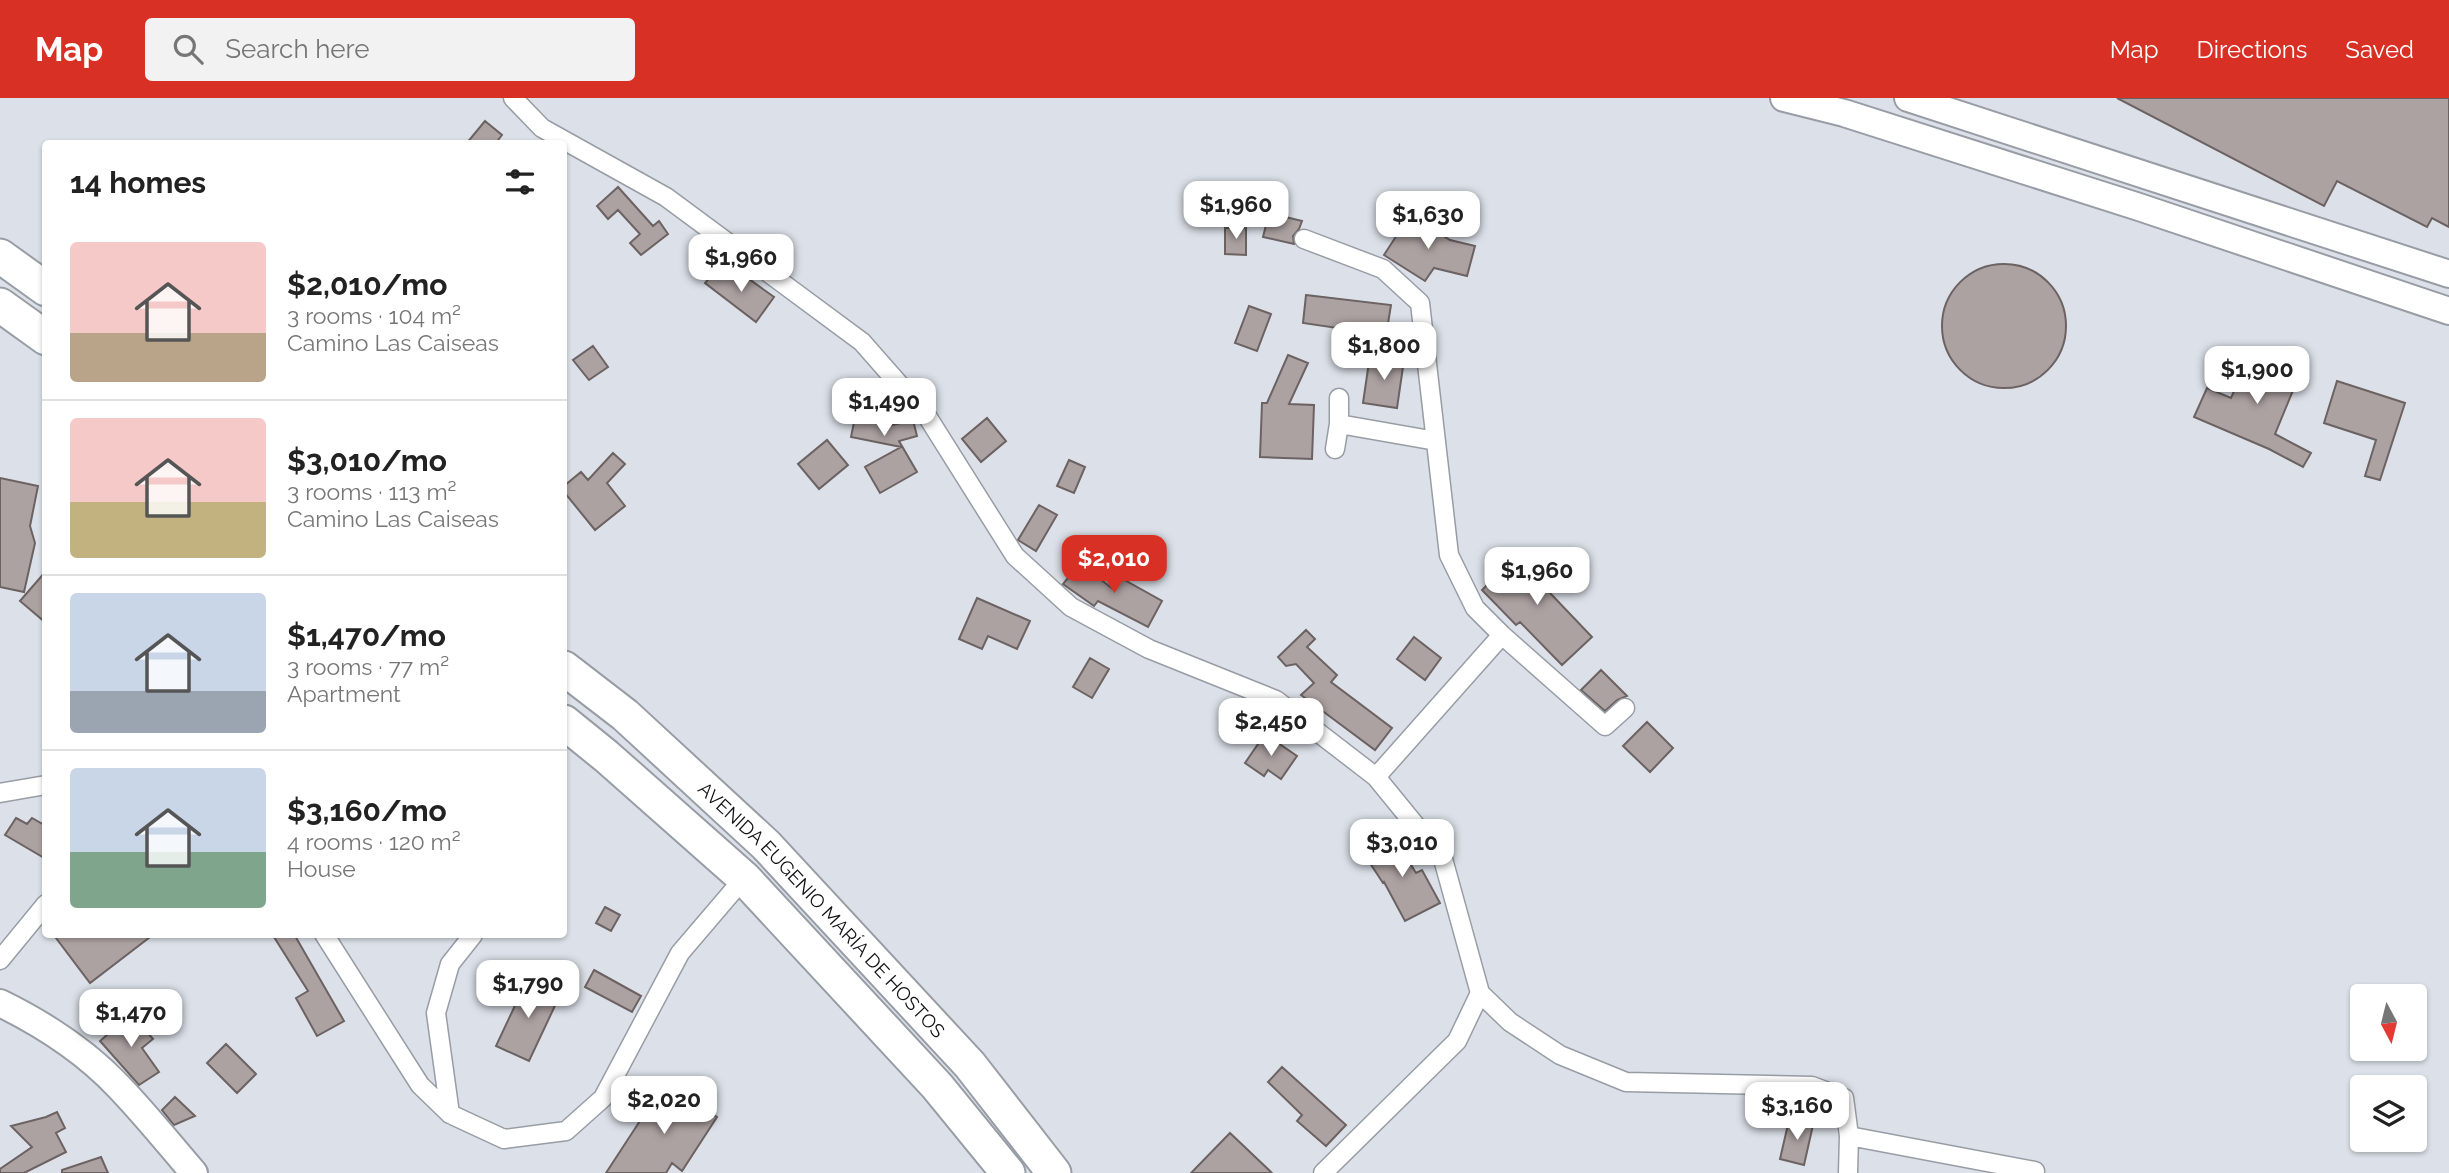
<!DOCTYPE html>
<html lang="en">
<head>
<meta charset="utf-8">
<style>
	body { margin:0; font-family:Raleway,sans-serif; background:#f2f2f2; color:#222; height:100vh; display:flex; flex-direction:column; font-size:26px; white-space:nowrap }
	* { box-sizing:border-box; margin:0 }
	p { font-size:23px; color:#767676 }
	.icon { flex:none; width:38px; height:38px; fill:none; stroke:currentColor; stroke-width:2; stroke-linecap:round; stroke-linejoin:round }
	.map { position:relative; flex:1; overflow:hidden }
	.side { position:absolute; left:42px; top:42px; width:525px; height:798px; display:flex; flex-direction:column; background:#fff; border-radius:7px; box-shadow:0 2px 5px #0004 }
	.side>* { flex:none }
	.needle { width:46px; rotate:173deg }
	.controls { position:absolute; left:2350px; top:886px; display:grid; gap:14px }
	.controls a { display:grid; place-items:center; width:77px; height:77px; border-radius:7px; background:#fff; box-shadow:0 2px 5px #0004; font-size:35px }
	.price { position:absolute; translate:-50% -60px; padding:0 16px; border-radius:14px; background:#fff; color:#222; font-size:23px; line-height:46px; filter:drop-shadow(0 2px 4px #0008) }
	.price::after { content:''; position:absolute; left:50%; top:42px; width:21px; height:16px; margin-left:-10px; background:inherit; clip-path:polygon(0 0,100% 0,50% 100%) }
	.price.active { background:#d93025; color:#fff }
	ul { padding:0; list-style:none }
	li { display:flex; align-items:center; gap:21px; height:175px; padding:0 28px }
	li+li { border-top:2px solid #e0e0e0 }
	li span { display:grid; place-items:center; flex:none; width:196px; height:140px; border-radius:7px; color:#555 }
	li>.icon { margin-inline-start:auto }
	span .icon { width:84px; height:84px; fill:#fffc; stroke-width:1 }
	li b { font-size:30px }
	h2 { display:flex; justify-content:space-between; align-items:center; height:84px; padding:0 28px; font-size:30px }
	header { display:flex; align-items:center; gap:42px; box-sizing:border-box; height:98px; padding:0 35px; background:#d93025; color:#fff }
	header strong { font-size:33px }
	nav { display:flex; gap:38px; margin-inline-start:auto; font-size:24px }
	.search { width:490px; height:63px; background:#f2f2f2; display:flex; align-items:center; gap:18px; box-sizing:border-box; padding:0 24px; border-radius:7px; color:#767676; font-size:26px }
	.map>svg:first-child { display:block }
</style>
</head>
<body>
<header>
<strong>Map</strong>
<div class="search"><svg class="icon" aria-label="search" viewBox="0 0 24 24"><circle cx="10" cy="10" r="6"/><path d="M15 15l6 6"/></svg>Search here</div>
<nav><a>Map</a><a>Directions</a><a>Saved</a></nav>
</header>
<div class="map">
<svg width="2449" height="1075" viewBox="0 0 2449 1075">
	<rect width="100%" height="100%" fill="#dce1e9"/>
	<!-- building -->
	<path fill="#ada2a2" stroke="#6c6262" stroke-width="2" d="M2117,0H2449V129L2432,120L2427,129L2337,83L2324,108Z
		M485,23L502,37L495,46H466Z
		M618,89L653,128L659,123L668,136L641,157L630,145L640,136L618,112L608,121L597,108Z
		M1269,115L1302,123L1299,131L1293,138L1294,146L1263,139Z
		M1410,117L1450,142L1475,148L1467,178L1434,170L1425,183L1384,157Z
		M1225,130H1246V157L1225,156Z
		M1942 228a62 62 0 1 1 124 0a62 62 0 1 1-124 0Z
		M719,169L743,189L749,181L774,199L756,224L705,185Z
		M1306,197L1391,207L1384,250L1356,246L1358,233L1303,225Z
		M1249,208L1271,216L1257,253L1235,245Z
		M593,248L608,269L589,282L573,262Z
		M2252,252L2301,273L2275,336L2311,355L2303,369L2269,351L2194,319L2207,290L2231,300Z
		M1288,257L1308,265L1289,306L1314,307L1312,361L1260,359L1262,305H1267Z
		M1370,257L1404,262L1397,310L1363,305Z
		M2337,283L2405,305L2380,382L2365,378L2376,342L2324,325Z
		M861,290L893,297L888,328L913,322L917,338L899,343L917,374L880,395L865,369L901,349L851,339Z
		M987,320L1006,343L981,364L962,341Z
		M827,342L848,367L819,391L798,366Z
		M613,355L625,366L607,385L625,408L595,432L564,394V388L581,374L588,382Z
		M1069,362L1085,369L1074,395L1057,388Z
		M0,380L38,388L30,428L35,445L24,494L0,489Z
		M1039,407L1057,417L1036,453L1018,442Z
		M1523,452L1558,488L1550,495L1592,539L1562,567L1520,524L1516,527L1482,492Z
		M1080,465L1114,492L1121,480L1162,503L1148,529L1098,503L1094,508L1063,486Z
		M46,473V525L20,503Z
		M977,500L1030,523L1017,551L988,538L982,551L959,541Z
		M1306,532L1315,541L1307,549L1337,577L1331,584L1392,630L1375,652L1301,597L1314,585L1296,566L1286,568L1278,559Z
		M1414,539L1441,560L1425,582L1397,561Z
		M1090,560L1109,571L1092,600L1073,589Z
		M1601,572L1627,598L1617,602L1605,613L1581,592Z
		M1647,624L1673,650L1650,674L1623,648Z
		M1265,636L1297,658L1281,681L1268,672L1264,678L1245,665Z
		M16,720L27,726L32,720L46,728V761L5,737Z
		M1393,738L1416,775L1422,772L1440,805L1405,823L1384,784L1383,785L1364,756Z
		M605,809L620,817L611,833L596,825Z
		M53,836H154L90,885Z
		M284,836H294L344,923L317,938L296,900L308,893L274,839Z
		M594,872L641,898L632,914L585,889Z
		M527,882L560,897L529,963L496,948Z
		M131,916L153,941L142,950L159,974L139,987L100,943Z
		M226,946L256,976L237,995L207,965Z
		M1282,969L1346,1027L1326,1048L1297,1023L1302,1017L1268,984Z
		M664,986L717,1019L682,1073L672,1065L666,1075H606Z
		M175,999L195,1018L174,1027L162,1012Z
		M57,1014L65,1030L56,1035L66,1054L24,1075H0V1071L32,1049L11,1028L46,1019Z
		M1789,1022L1813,1027L1804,1067L1780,1061Z
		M1230,1035L1272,1075H1191Z
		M101,1059L108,1075H62V1072Z"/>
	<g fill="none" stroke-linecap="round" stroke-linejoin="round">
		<!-- street casing -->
		<g stroke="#989da5" stroke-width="21">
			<path id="street" d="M513,0L542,30L666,99L862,244L927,318L1015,458L1071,509L1149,551L1276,602L1376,679L1443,761L1480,895L1457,943L1323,1075
				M1304,141L1383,171L1420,205L1449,457L1475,510L1502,537L1605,628L1625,610
				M1339,326L1436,343
				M1335,351L1339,326V300
				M1376,679L1502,537
				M0,695L46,687
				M324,836L420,987L450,1016
				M473,837L450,866L436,915L450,1016L504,1041L566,1033L603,1000L680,855L744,780
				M0,862L46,806
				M1480,895L1510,924L1560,957L1626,984L1812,988L1844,1000L1849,1038L1848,1075
				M1849,1038L2035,1073"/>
		</g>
		<!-- secondary casing -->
		<g stroke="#989da5" stroke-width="30">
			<path id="secondary" d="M1784,0L1844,15L2139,109L2449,213
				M1908,0L2449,176
				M0,905C43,926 86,954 119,989C145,1016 169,1046 194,1075"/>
		</g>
		<!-- highway casing -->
		<g stroke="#989da5" stroke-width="37">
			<g id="highway">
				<path d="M0,158L46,191"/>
				<path d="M0,207L46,240"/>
				<path id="s1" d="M564,570L625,617L766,747L970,967L1054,1075"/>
				<path d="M564,624L606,658L744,780L937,988L1008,1075"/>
			</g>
		</g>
		<!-- street -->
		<use href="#street" stroke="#fff" stroke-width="18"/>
		<!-- secondary -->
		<use href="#secondary" stroke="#fff" stroke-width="26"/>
		<!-- highway -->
		<use href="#highway" stroke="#fff" stroke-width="33"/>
	</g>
	<g text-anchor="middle" stroke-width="7" stroke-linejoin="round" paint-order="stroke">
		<!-- street labels -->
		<g font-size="19" fill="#101114" stroke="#e9eff7">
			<text dy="7" stroke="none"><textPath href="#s1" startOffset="354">AVENIDA EUGENIO MARÍA DE HOSTOS</textPath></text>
		</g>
	</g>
</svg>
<div class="controls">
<a><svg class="needle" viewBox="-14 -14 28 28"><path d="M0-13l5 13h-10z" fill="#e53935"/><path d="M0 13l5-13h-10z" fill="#767676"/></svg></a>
<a><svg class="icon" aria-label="layers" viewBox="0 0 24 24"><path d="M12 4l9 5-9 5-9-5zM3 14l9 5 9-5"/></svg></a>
</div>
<b class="price" style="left:1236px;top:143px">$1,960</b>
<b class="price" style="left:1428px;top:153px">$1,630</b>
<b class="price" style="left:741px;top:196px">$1,960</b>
<b class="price" style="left:1384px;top:284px">$1,800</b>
<b class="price" style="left:2257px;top:308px">$1,900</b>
<b class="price" style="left:884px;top:340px">$1,490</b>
<b class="price active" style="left:1114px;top:497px">$2,010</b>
<b class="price" style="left:1537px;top:509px">$1,960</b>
<b class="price" style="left:1271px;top:660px">$2,450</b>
<b class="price" style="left:1402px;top:781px">$3,010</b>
<b class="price" style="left:528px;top:922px">$1,790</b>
<b class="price" style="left:131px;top:951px">$1,470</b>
<b class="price" style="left:664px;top:1038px">$2,020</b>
<b class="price" style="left:1797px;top:1044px">$3,160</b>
<section class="side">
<h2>14 homes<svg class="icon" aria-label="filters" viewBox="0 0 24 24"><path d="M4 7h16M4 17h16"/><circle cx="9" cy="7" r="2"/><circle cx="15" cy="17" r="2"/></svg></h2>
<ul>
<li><span style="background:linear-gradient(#f6c9c9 65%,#b9a48a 0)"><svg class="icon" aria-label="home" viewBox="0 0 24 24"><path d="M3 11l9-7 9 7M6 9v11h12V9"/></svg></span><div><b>$2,010/mo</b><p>3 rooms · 104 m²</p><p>Camino Las Caiseas</p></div></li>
<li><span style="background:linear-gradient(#f6c9c9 60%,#c2b280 0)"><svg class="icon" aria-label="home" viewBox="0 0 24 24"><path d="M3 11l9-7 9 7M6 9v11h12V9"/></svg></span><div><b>$3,010/mo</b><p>3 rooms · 113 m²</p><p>Camino Las Caiseas</p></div></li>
<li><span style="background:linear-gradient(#c9d6e8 70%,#9aa5b1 0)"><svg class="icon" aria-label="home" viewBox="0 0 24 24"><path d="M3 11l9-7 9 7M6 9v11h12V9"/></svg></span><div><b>$1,470/mo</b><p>3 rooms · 77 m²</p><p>Apartment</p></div></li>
<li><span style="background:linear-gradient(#c9d6e8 60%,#7fa58c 0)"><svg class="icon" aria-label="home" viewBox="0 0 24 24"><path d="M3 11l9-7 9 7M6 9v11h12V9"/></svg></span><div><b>$3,160/mo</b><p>4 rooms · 120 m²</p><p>House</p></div></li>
</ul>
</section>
</div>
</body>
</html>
